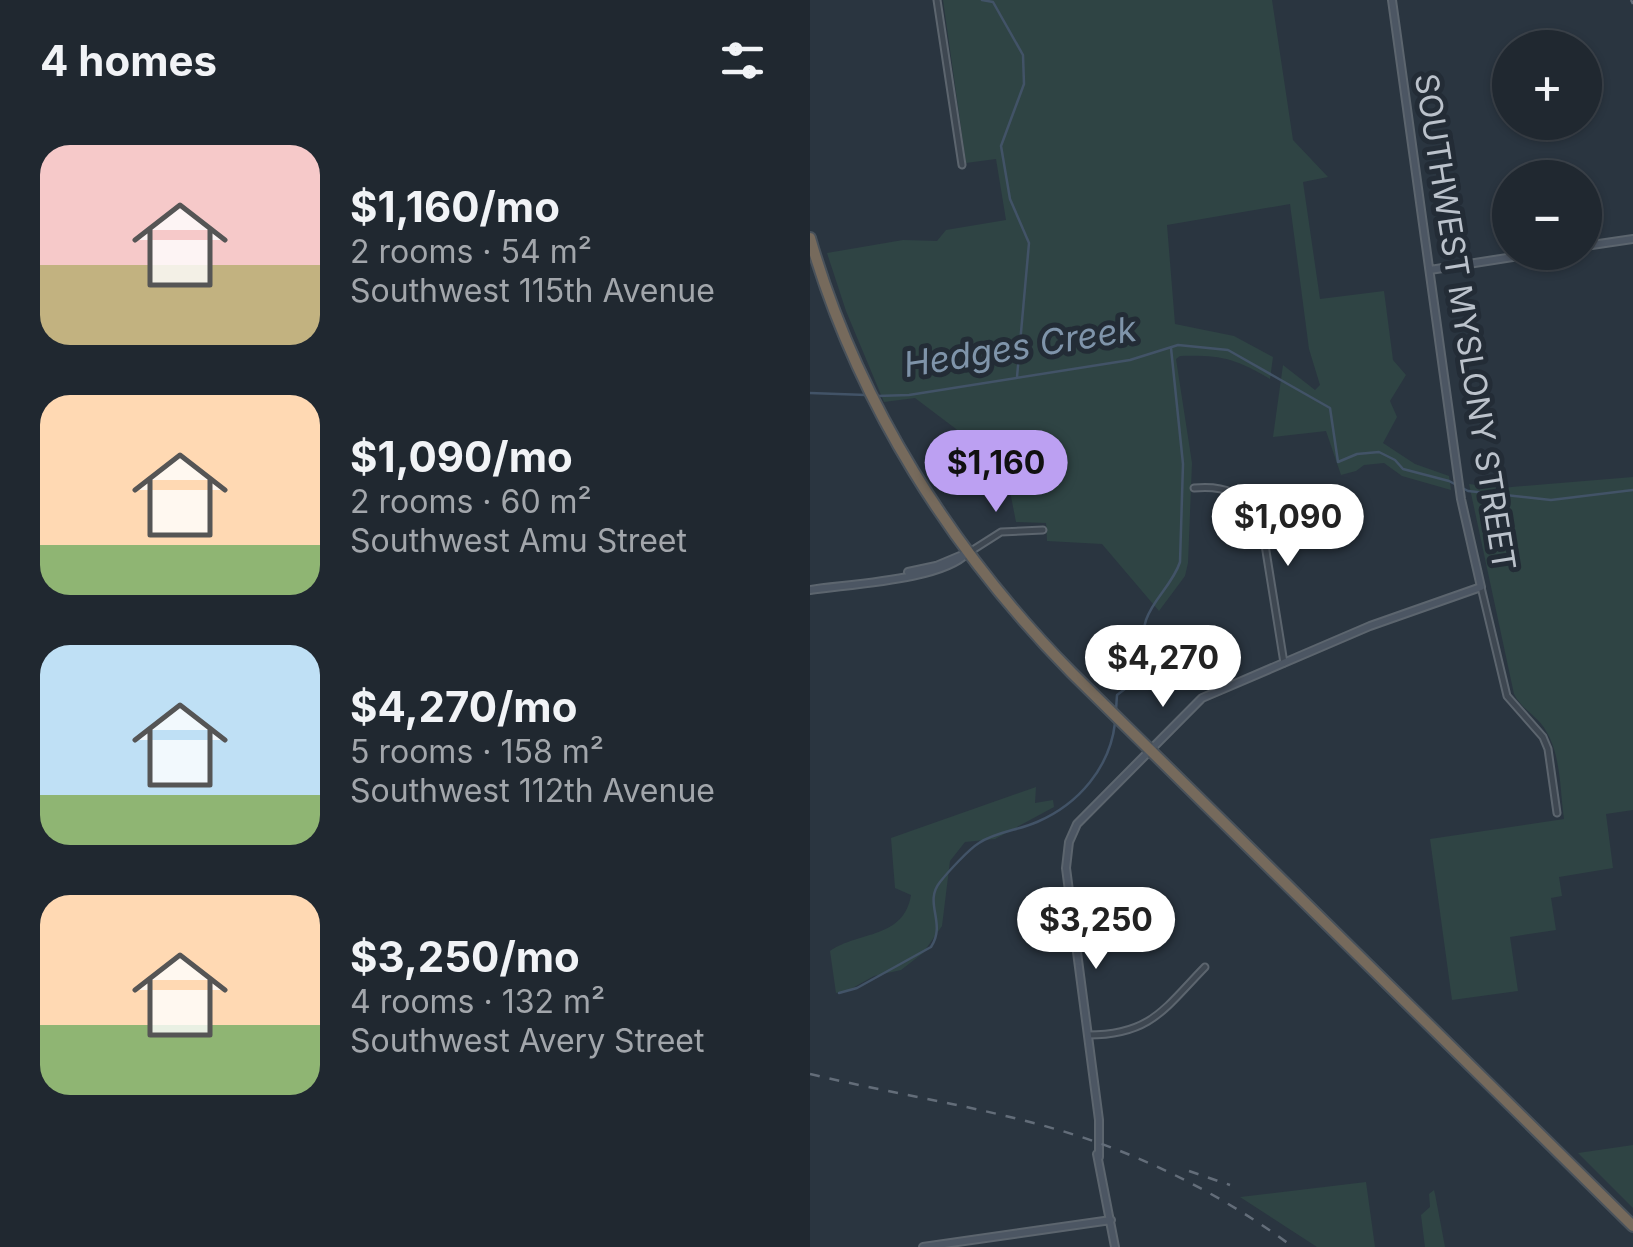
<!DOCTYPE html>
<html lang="en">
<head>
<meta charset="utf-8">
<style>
	body { margin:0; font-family:Inter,sans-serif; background:#2d343c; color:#f1f3f6; height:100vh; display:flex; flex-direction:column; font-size:38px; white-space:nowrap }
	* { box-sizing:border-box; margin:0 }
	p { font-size:32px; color:#a2a6ab }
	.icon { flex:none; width:55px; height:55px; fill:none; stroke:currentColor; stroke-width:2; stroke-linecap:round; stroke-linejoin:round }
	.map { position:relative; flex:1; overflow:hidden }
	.details { display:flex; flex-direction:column; background:#202830; width:810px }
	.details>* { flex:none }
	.tools { position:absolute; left:682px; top:30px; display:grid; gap:20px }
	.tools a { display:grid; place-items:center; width:110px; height:110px; border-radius:50%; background:#202830; box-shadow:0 2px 8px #0004,0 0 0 2px #3d444c; font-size:50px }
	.price { position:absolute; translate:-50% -85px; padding:0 22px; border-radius:35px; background:#fff; color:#222; font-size:32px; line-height:65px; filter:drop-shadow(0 2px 5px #0008) }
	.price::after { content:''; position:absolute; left:50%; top:60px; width:30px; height:22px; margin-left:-15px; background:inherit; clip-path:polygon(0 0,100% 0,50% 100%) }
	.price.active { background:#bca0f2; color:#111 }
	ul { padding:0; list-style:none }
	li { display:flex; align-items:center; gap:30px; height:250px; padding:0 40px }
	li span { display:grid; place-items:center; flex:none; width:280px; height:200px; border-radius:30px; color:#555 }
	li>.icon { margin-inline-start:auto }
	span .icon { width:120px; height:120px; fill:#fffc; stroke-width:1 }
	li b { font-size:42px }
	h2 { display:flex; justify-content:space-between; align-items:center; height:120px; padding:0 40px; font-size:42px }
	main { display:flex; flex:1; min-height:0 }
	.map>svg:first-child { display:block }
</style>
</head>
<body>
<main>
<section class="details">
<h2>4 homes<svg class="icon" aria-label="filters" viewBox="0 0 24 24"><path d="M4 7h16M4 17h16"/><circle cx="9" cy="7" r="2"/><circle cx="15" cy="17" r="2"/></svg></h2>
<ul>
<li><span style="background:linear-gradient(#f6c9c9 60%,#c2b280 0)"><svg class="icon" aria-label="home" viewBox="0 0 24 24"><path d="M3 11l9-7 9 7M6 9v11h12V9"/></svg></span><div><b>$1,160/mo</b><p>2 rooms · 54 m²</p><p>Southwest 115th Avenue</p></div></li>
<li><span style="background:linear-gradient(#ffd9b3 75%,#8fb573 0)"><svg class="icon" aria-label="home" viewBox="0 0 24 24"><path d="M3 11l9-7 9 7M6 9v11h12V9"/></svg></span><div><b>$1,090/mo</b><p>2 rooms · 60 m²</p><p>Southwest Amu Street</p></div></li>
<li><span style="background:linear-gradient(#bfe0f5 75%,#8fb573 0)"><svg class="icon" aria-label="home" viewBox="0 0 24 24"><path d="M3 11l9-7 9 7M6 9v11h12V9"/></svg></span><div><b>$4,270/mo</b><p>5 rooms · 158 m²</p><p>Southwest 112th Avenue</p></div></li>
<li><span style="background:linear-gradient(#ffd9b3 65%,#8fb573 0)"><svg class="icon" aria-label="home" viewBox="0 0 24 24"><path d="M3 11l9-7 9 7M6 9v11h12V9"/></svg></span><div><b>$3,250/mo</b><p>4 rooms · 132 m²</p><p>Southwest Avery Street</p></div></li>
</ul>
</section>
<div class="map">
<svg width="823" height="1247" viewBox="0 0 823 1247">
	<rect width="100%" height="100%" fill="#2a3540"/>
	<!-- green -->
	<path fill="#2f4444" d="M133,0H462L483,140L518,177L493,182L510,299L574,291L583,360L596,375L580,401L587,417L573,443L605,464L639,476L641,490L592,476L574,463L554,465L546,471L531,475L516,431L463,437L473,365L505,390L510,385L499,349L480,204L357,225L365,324L424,336L463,357L460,379C424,358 411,355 370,356L366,359L382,463L378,563L375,576L349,611L292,544L237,541L236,523L206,522L195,466L105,398L74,402L36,311L17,253L93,240L127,241L136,230L196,220L186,159L156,163Z
		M823,477V810L796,814L803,868L749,877L752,896L741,898L746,930L700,937L708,991L642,1000L620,839L754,819C750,791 751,755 736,731C728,716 712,710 704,694L659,484L690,488Z
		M226,787L225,803L243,800L244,807L185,839L155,842L140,861L132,926L113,953L91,970L64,976L39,990L26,993L20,951C49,931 94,939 101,895L85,888L81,838Z
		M823,1145V1208L768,1153Z
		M556,1182L565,1247H507L430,1197Z
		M624,1190L625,1194L635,1247H615L611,1215L620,1207L619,1194Z"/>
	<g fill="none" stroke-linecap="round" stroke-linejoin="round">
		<!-- stream -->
		<path stroke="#425367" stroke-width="2.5" d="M172,0L183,2L213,55L214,84L191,146L200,199L219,243L207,377
			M0,393L56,395
			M67,396L99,395L320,360L368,345L418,350L520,408L528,462L547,454L569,452L585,460L593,469L639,481L658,491L741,500L823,490
			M306,710L307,695L340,670C340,653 330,637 336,620C343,599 363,584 370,562L373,464L361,348
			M29,993L47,988L121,947C137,923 113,903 130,882C138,872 159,849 169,843C185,832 209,830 227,822C269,804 300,767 305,723"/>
		<!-- street casing -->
		<g stroke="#5c656e" stroke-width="9">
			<path id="street" d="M127,0L152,165
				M384,488C414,485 435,493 451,520L474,663
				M158,553L191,532L233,530
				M671,587L697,696L733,737L738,749L747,813
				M278,1035C341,1035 355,1008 395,967"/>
		</g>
		<!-- secondary casing -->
		<g stroke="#5c656e" stroke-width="10">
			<path id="secondary" d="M775,246L823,239
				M620,270L735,252
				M98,572L126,566L157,553
				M0,590C39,584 132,580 157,553
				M287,1154L305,1247
				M289,1157V1120L256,868L259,842L267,824L392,698L560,626L671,587L651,499L582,0
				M113,1247L301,1220"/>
		</g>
		<!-- highway casing -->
		<g stroke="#49525b" stroke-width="14">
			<path id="highway" d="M0,238C48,404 142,551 262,673L823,1226"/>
		</g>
		<!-- street -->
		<use href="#street" stroke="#3e4751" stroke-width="5"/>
		<!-- secondary -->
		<use href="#secondary" stroke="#4c5663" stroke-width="6"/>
		<!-- highway -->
		<use href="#highway" stroke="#766a5c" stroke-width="10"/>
		<!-- rail -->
		<path stroke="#636d79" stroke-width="2.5" stroke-dasharray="10 10" stroke-linecap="butt" d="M821,0L823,4
			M0,1074C96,1097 196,1110 289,1143C358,1168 424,1203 483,1247
			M379,1171L420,1185"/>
	</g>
	<g text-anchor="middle" stroke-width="10" stroke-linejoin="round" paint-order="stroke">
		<!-- street labels -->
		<g font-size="32" fill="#bbc2cb" stroke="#232c36">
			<text transform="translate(655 322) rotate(81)" y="11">SOUTHWEST MYSLONY STREET</text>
		</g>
		<!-- water labels -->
		<g font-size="35" font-style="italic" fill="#7f94aa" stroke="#232c36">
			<text transform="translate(210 347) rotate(-9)" y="12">Hedges Creek</text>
		</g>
	</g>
</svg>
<div class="tools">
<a>+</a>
<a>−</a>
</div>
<b class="price active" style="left:186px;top:515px">$1,160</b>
<b class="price" style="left:478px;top:569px">$1,090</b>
<b class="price" style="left:353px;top:710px">$4,270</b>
<b class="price" style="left:286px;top:972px">$3,250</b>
</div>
</main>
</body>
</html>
